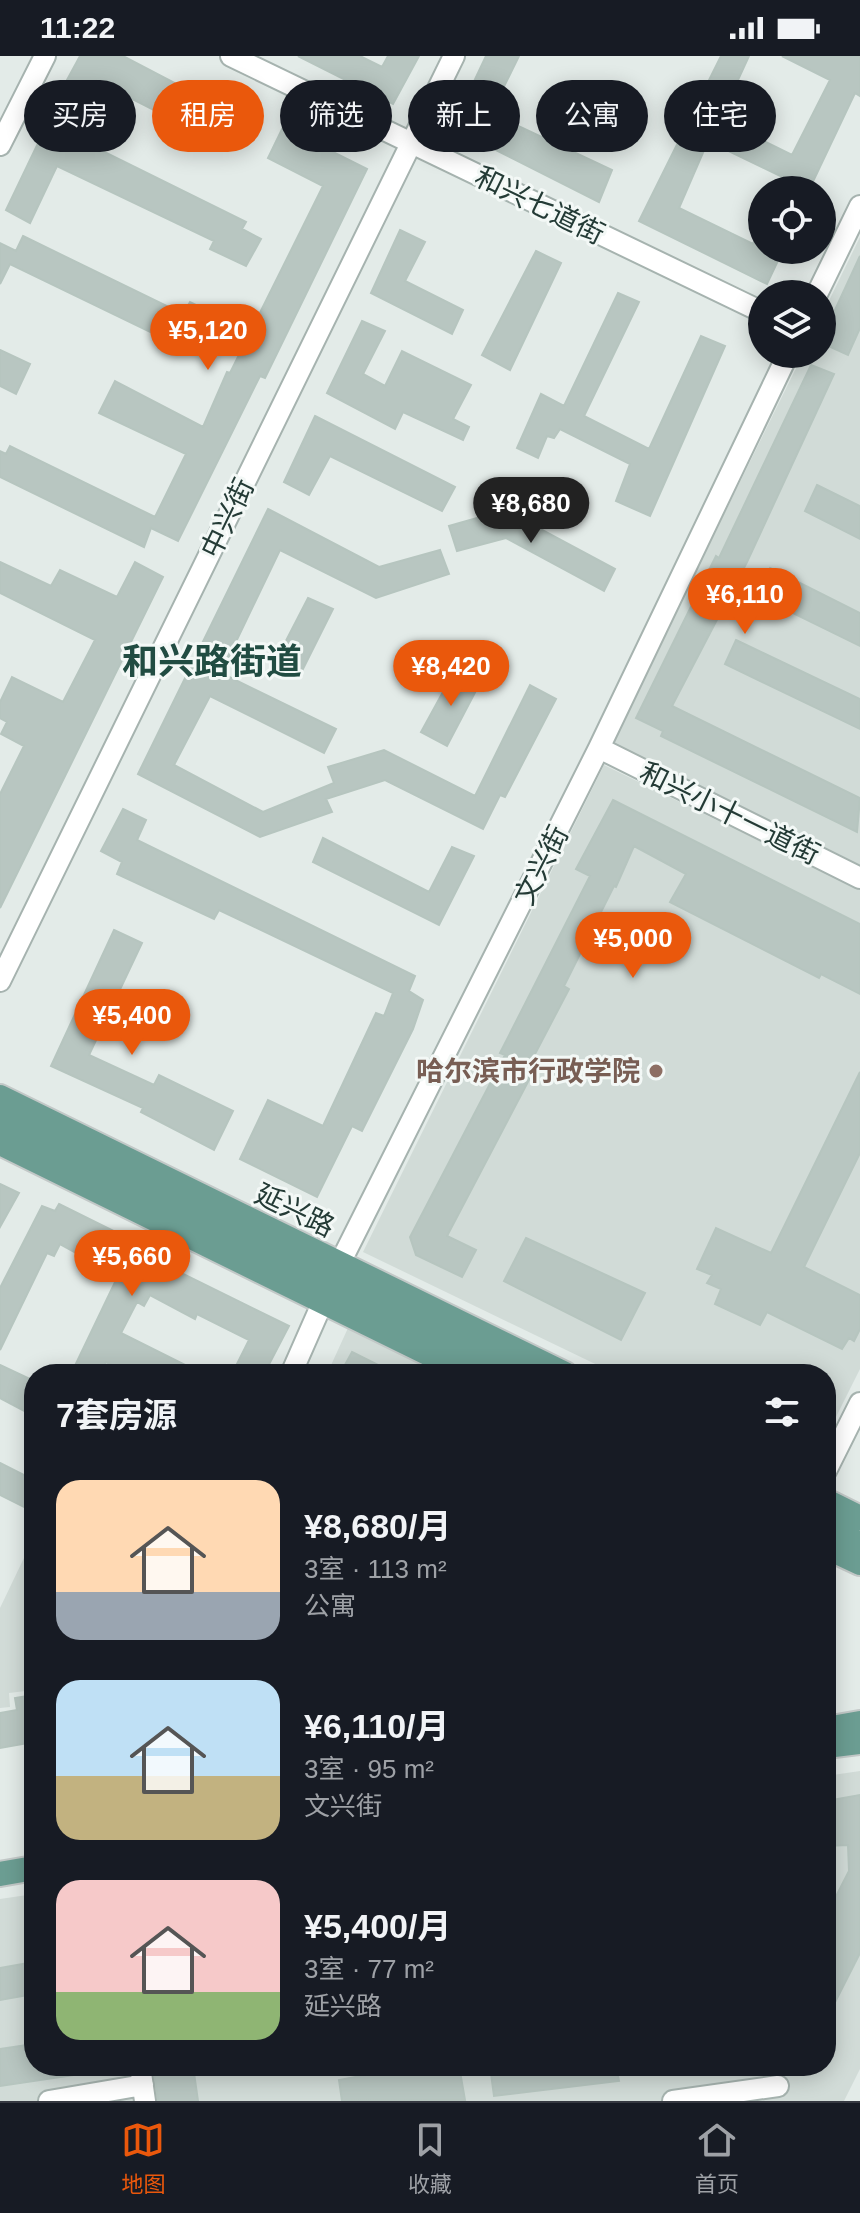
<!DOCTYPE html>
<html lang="zh">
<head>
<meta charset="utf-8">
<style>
	body { margin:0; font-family:Helvetica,"Noto Sans SC",sans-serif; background:#20242c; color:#f1f3f6; height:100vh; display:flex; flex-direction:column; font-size:30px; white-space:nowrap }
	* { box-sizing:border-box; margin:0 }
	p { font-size:26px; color:#9ea1a6 }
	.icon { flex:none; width:44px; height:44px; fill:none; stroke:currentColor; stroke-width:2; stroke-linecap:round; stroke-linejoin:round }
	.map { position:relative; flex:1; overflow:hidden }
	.sheet { position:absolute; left:24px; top:1308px; width:812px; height:712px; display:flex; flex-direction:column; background:#171b24; border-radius:32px; box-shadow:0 4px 20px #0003 }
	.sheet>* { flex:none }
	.guide { position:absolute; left:24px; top:24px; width:812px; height:72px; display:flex; gap:16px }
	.controls { position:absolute; left:748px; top:120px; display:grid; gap:16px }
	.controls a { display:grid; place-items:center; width:88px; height:88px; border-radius:50%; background:#171b24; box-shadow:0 4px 20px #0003; font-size:40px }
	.price { position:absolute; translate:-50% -68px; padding:0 18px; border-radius:28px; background:#ea580c; color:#fff; font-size:26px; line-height:52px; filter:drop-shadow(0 2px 4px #0008) }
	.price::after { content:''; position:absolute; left:50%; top:48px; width:24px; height:18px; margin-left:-12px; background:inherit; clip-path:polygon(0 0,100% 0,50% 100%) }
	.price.on { background:#222; color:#fff }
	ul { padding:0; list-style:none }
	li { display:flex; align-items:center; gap:24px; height:200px; padding:0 32px }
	li span { display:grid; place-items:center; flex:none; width:224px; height:160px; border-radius:24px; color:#555 }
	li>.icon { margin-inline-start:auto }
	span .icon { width:96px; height:96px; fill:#fffc; stroke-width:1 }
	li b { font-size:34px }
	h2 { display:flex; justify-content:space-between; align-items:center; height:96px; padding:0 32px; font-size:34px }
	.pill { padding:0 28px; border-radius:36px; background:#171b24; box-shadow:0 4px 20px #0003; font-size:28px; line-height:72px }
	.pill.on { background:#ea580c; color:#fff }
	.status { display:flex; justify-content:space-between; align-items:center; height:56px; padding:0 40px; background:#171b24; direction:ltr }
	.status svg { height:22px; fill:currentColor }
	.tabs { display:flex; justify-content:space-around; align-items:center; height:112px; border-top:2px solid #363941; background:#171b24; font-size:22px; color:#9ea1a6 }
	.tabs a { display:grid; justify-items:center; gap:4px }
	.tabs .on { color:#ea580c }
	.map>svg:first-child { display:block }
</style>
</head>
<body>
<div class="status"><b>11:22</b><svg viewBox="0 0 49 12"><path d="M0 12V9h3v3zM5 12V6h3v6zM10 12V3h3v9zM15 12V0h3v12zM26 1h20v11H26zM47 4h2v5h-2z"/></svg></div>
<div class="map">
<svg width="860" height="2045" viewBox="0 0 860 2045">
	<rect width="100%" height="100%" fill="#e3ebe8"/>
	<!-- built -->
	<path fill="#d1dbd7" d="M860,181V809L612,686L803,298H822V259Z
		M604,709L860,834V1313L826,1381V1318H616L363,1196Z
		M348,1272L443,1318H327Z
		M34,1481V1634L9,1637L10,1651L0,1652V1552Z
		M860,1715V2013L844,2045H0V1843L34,1838V2010H826V1720Z"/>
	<!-- building -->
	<path fill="#b8c6c1" stroke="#b6c5bf" stroke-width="2" d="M80,0H123L207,44L193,74L97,25L73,70L49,57Z
		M298,0H360L382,11L388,0H419L393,48Z
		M486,0H519L491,57L612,114L599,146L452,72Z
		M721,0H749L720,63L792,99L830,24L782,0H860V40L855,37L809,134L708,85L679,152L753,188L762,169V194H783L767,228L639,165Z
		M283,71L367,113L265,322L260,320L178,485L151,472L144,491L0,421V395L6,398L10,390L155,461L186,398L99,357L115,325L203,371L227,316L230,317L323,130L268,102Z
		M72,80L246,166L242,173L261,183L246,210L210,193L214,185L57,110L30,167L6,154L40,83L65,95Z
		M400,174L425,186L405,225L463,254L452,278L371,237Z
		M23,180L183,258L190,246L224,263L210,292L177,277L171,286L10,208L0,228V187L16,195Z
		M536,195L561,207L510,314L482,299Z
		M860,200V272L848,299L822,287V282Z
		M618,237L639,246L584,360L649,393L701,280L725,290L650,460L616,445L630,408L560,373L554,382L547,380L538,402L517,392L541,338L564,350Z
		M362,265L385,275L363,318L385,330L402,295L471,329L453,363L469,371L463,384L403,356L395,373L327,337Z
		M0,294L30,308L16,338L0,330Z
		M811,309L834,318L747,506L672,650L860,742L857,776L661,680L663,675L636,662L716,500L719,502Z
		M315,360L455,431L442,455L330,400L309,439L284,426Z
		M817,429L860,450V483L805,455Z
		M268,453L379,511L440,494L449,518L376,542L280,494L221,617L336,673L324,697L210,640L174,709L263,756L334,727L328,711L384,694L475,740L530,629L556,643L505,741L500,739L483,773L385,724L326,743L332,756L260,781L138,718Z
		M505,454L615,513L604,535L506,482L457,495L449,470Z
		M0,506L51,530L60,514L117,541L135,506L163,521L0,852V738L24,690L1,678L7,666L0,662V646L12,621L63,646L95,584L0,537Z
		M770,512L860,557V590L758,540Z
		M308,542L333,553L300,619L275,606Z
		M736,584L860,643V673L725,608Z
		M455,614L480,627L447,690L421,676Z
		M613,744L860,868V938L821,918L819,922L670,846L686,818L634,790L616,831L614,830L564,930L569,933L524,1019L530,1022L447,1180L476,1194L462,1221L416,1199L410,1181L505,999L500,997L590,820L576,813Z
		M123,753L146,764L137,784L415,920L409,935L423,944L413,973L362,1075L352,1070L317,1141L240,1103L268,1044L323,1070L376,957L384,960L393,937L219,854L214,863L117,818L122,806L101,795Z
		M323,782L429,836L452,791L474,800L439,869L313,806Z
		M114,874L142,887L89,999L154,1029L159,1019L233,1055L214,1094L141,1056L143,1052L51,1010Z
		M860,1016V1097L804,1211L860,1239V1273L854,1285L849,1282L842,1293L767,1256L760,1269L715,1248L721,1233L707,1227L712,1219L697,1213L716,1172L771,1197Z
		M0,1128L19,1137L0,1171Z
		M59,1148L162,1199L159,1206L289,1270L264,1318H232L249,1284L197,1258L195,1263L150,1239L144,1250L137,1246L121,1277L203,1318H130L106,1306L101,1318H71L118,1220L60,1188L54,1200L47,1197L0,1294V1232L42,1150L55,1155Z
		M526,1182L645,1237L621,1284L504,1225Z
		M352,1296L396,1318H340Z
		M0,1309L34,1325V1360L0,1342Z
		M0,1407L34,1424V1456L0,1439Z
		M34,1639V1686L0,1692V1657L17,1654L15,1642Z
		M860,1739V1897L826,1964V1860L849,1815L848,1789L826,1790V1745Z
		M34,1906V1938L0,1944V1912Z
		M34,1988V2010H88V2017L0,2030V1993Z
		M153,2010H193L198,2045H158Z
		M414,2010H459L465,2044L342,2045L339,2024Z
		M490,2010H616L619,2025L494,2040Z"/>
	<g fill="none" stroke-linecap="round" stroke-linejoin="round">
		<!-- minor casing -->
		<g stroke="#a6b3af" stroke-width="24">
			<path id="minor" d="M231,0L762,256
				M0,89L45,0
				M817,238L860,150
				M599,692L860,822
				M0,925L454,0
				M291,1318L339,1209L599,692L788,298
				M826,1415L860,1347
				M140,2010L145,2045
				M49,2045L143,2029
				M673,2045L778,2030"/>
		</g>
		<!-- major casing -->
		<g stroke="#c2c8c7" stroke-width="28">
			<path id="major" d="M0,1041L565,1318
				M0,1065L514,1318
				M0,1087L470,1318
				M826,1445L860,1462
				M826,1471L860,1488
				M826,1491L860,1507
				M826,1673L860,1667
				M826,1690L860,1686
				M0,1818L34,1812"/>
		</g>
		<!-- minor -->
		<use href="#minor" stroke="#fff" stroke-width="20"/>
		<!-- major -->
		<use href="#major" stroke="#6b9d92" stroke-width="24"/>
	</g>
	<!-- markers -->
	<circle fill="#8d6e63" stroke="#f3f8f6" stroke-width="3" cx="656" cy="1015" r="8"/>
	<g text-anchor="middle" stroke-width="6" stroke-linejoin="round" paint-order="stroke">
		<!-- street labels -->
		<g font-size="28" fill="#243b36" stroke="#f3f8f6">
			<text transform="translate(540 149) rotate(26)" y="10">和兴七道街</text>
			<text transform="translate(227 462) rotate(-64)" y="10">中兴街</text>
			<text transform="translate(730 757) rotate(26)" y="10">和兴小十一道街</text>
			<text transform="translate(541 809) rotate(-63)" y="10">文兴街</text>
			<text transform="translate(295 1154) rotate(26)" y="10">延兴路</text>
		</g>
		<!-- education labels -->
		<g font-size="28" font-weight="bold" fill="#785e54" stroke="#f3f8f6" text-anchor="end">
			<text x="640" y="1025">哈尔滨市行政学院</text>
		</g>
		<!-- district labels -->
		<g font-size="36" font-weight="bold" fill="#214c42" stroke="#f3f8f6">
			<text x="212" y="618">和兴路街道</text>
		</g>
	</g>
</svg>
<div class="controls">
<a><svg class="icon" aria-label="locate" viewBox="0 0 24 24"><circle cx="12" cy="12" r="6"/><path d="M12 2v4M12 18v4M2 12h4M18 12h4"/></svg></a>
<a><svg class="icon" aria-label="layers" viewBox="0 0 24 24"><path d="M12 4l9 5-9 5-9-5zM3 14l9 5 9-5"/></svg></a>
</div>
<b class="price" style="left:208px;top:316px">¥5,120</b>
<b class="price on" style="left:531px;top:489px">¥8,680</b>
<b class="price" style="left:745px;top:580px">¥6,110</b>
<b class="price" style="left:451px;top:652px">¥8,420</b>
<b class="price" style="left:633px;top:924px">¥5,000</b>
<b class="price" style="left:132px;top:1001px">¥5,400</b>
<b class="price" style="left:132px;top:1242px">¥5,660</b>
<div class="guide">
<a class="pill">买房</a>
<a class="pill on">租房</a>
<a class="pill">筛选</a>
<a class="pill">新上</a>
<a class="pill">公寓</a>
<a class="pill">住宅</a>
</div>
<section class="sheet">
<h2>7套房源<svg class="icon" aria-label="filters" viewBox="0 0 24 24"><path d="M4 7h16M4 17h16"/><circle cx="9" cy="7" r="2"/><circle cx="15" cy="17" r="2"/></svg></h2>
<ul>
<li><span style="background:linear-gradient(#ffd9b3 70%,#9aa5b1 0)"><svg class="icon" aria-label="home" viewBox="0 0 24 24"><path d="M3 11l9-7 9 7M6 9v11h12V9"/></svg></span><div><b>¥8,680/月</b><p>3室 · 113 m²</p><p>公寓</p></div></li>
<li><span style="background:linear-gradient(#bfe0f5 60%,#c2b280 0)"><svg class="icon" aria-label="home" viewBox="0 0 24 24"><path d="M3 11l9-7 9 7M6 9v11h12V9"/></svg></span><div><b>¥6,110/月</b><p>3室 · 95 m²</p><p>文兴街</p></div></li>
<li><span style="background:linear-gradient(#f6c9c9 70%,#8fb573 0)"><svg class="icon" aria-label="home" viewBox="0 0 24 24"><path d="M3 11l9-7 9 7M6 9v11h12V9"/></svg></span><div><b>¥5,400/月</b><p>3室 · 77 m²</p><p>延兴路</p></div></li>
</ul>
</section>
</div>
<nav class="tabs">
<a class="on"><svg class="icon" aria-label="map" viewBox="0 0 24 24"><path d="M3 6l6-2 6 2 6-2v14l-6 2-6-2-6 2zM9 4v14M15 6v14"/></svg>地图</a>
<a><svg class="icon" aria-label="saved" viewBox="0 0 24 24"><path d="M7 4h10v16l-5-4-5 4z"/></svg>收藏</a>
<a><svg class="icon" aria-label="home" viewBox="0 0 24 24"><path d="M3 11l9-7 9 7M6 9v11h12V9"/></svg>首页</a>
</nav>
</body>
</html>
